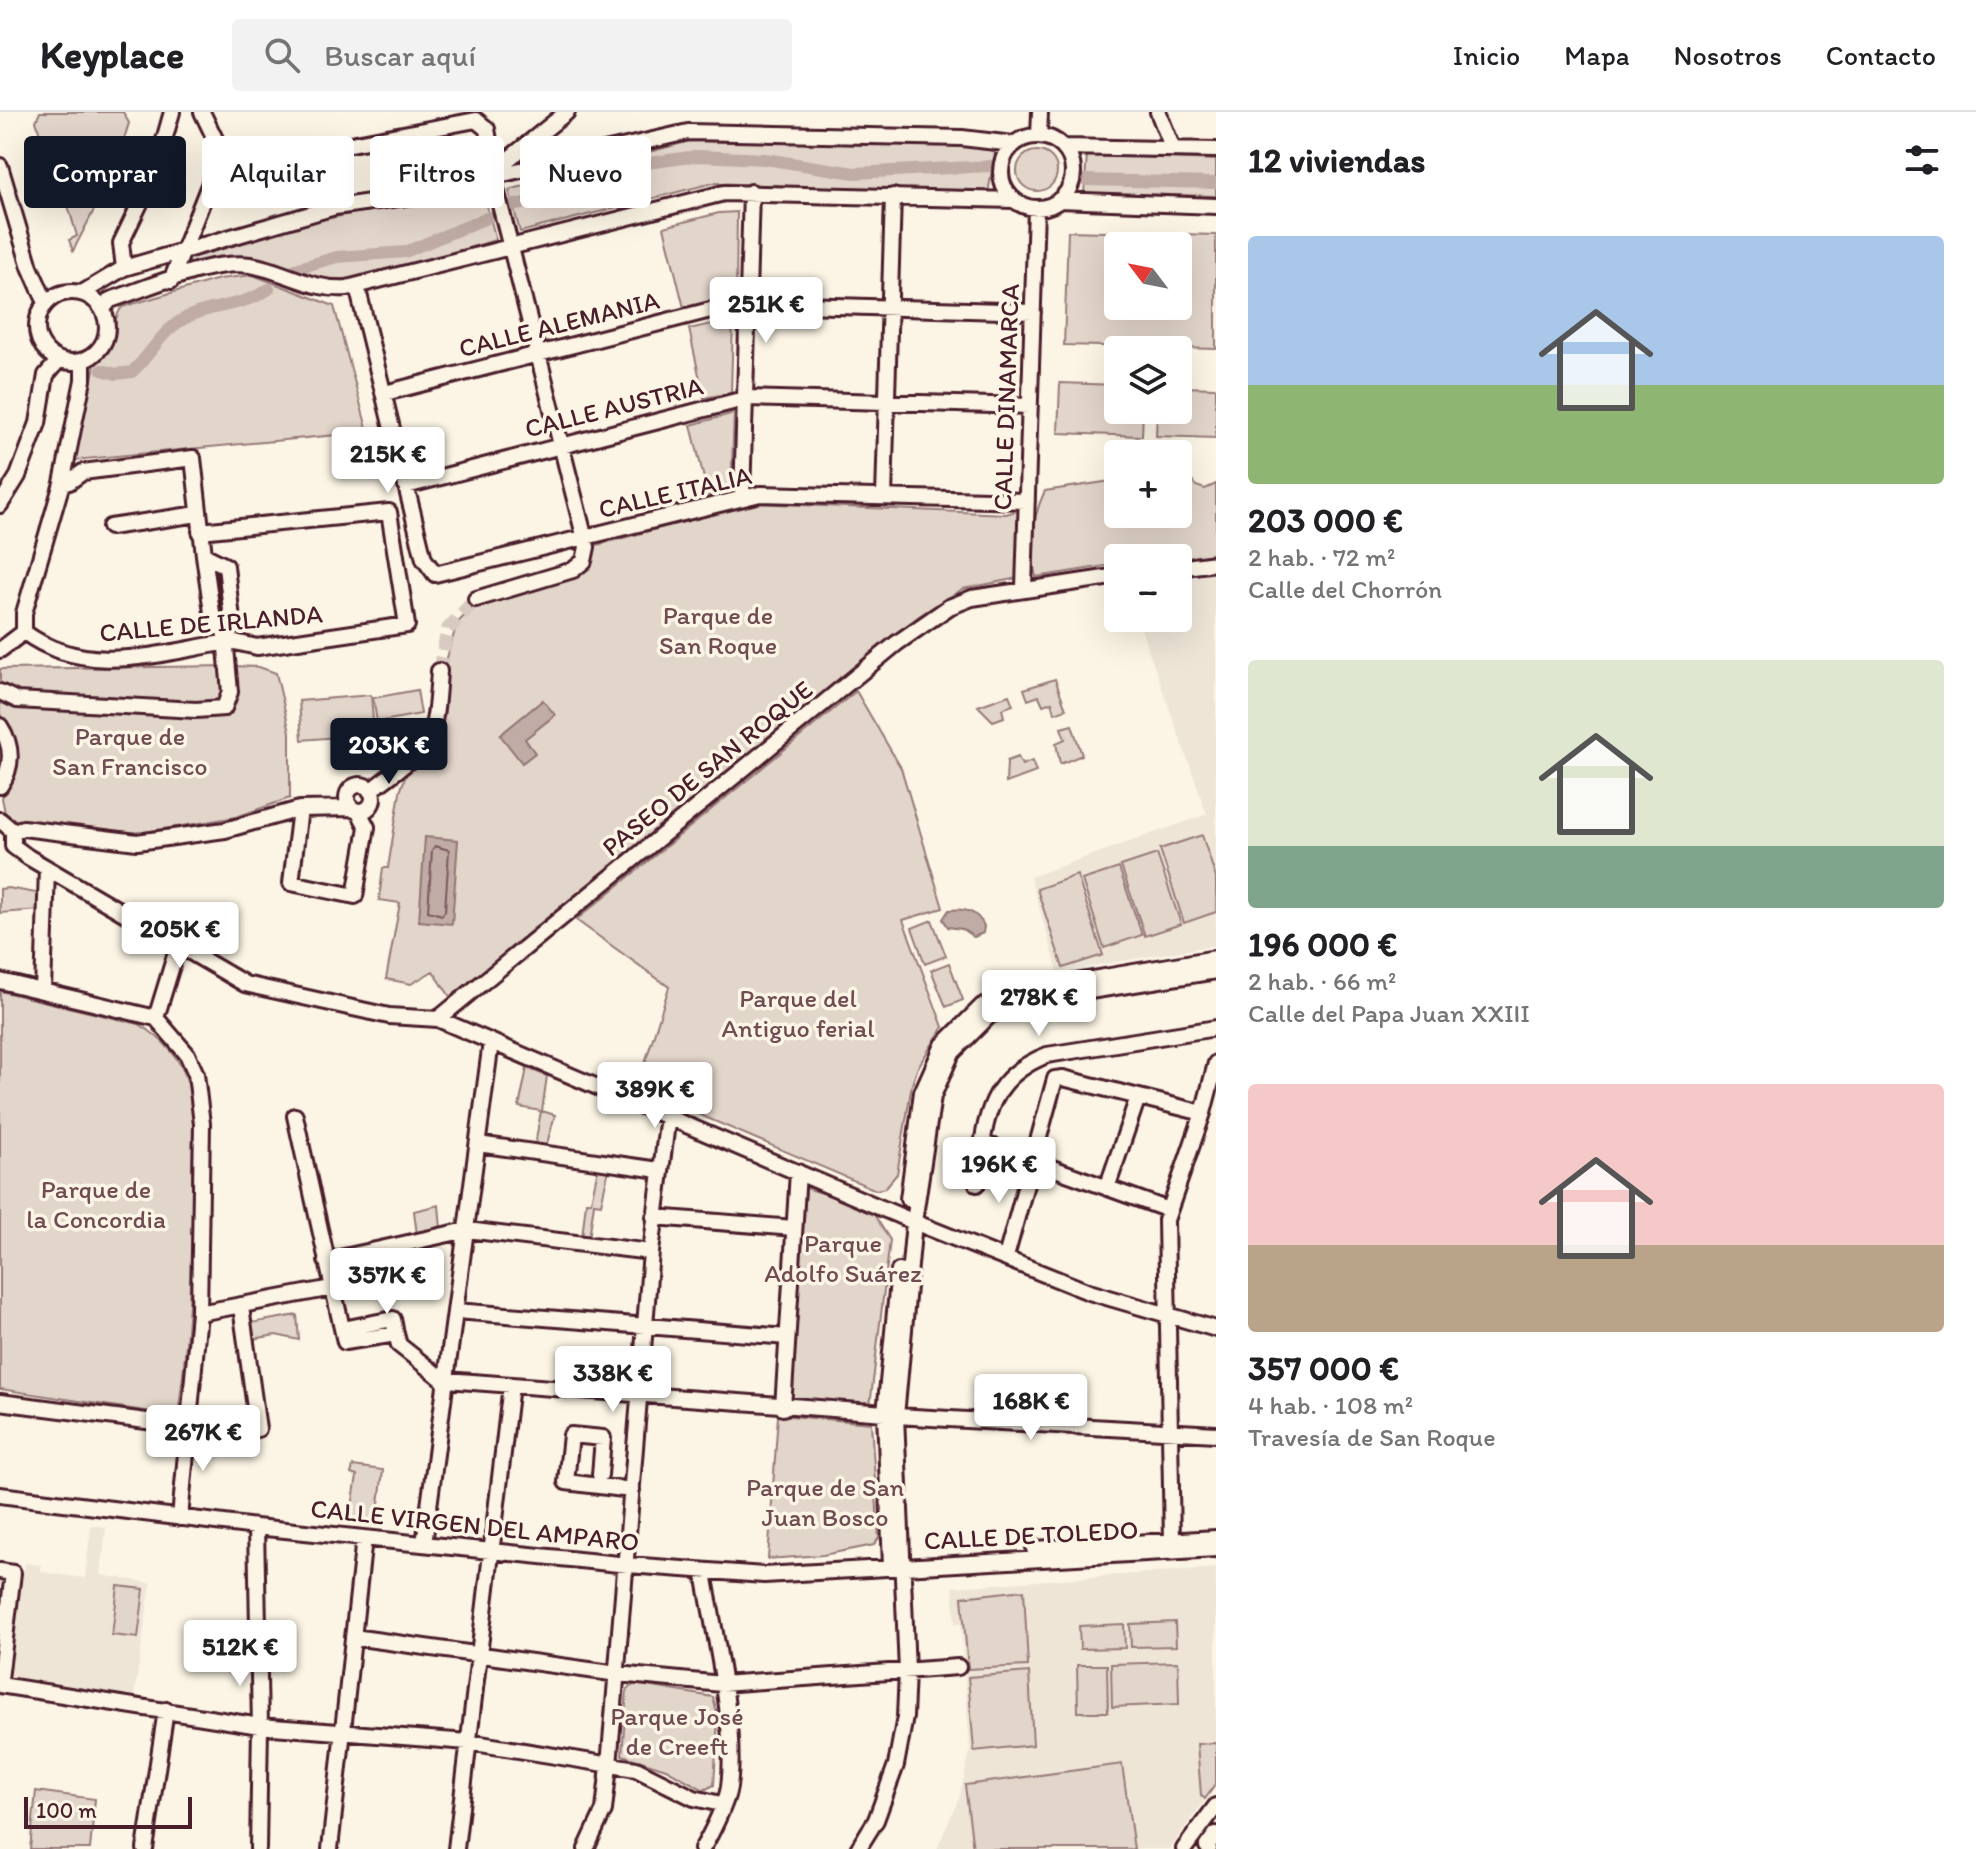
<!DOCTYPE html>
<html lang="es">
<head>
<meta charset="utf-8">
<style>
	body { margin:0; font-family:Itim,sans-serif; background:#f2f2f2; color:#202124; height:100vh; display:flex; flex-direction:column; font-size:30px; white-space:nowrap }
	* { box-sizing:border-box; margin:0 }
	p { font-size:26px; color:#757577 }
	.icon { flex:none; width:44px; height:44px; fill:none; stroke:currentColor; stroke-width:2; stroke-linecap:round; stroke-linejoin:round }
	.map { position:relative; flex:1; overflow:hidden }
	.panel { display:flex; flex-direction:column; background:#fff; width:760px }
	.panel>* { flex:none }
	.banner { position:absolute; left:24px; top:24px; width:760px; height:72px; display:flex; gap:16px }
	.needle { width:52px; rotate:302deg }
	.tools { position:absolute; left:1104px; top:120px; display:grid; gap:16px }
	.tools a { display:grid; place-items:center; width:88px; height:88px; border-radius:8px; background:#fff; box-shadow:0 8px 32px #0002; font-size:40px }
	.scale { position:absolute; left:24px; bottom:20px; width:168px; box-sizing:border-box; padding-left:8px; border:4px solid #4a1f2b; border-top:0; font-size:22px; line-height:28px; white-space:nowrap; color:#4a1f2b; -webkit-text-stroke:6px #fcf5e5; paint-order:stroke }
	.price { position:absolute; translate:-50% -68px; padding:0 18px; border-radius:8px; background:#fff; color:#222; font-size:26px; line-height:52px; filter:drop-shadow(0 2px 4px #0008) }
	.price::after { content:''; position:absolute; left:50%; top:48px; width:24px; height:18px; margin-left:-12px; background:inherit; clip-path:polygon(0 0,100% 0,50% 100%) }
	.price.current { background:#111827; color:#fff }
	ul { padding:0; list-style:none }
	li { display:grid; align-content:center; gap:16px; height:424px; padding:0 32px }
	li span { display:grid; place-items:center; height:248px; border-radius:8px; color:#555 }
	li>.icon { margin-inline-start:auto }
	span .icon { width:144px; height:144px; fill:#fffc; stroke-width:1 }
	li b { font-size:34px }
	h2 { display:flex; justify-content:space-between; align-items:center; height:96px; padding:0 32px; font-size:34px }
	.tag { padding:0 28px; border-radius:8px; background:#fff; box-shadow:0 8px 32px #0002; font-size:28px; line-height:72px }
	.tag.current { background:#111827; color:#fff }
	header { display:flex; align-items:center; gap:48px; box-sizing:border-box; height:112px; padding:0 40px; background:#fff; border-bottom:2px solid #e0e0e0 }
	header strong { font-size:38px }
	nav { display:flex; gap:44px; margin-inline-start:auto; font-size:28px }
	.search { width:560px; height:72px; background:#f2f2f2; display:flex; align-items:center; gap:20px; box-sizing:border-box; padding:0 28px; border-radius:8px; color:#757577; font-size:30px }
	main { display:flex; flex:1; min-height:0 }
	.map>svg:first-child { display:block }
</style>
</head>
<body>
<header>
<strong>Keyplace</strong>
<div class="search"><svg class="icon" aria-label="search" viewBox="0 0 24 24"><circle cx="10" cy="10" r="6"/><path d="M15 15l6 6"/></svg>Buscar aquí</div>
<nav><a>Inicio</a><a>Mapa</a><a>Nosotros</a><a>Contacto</a></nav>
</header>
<main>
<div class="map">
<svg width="1216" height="1737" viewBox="0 0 1216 1737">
	<rect width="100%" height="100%" fill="#fcf5e5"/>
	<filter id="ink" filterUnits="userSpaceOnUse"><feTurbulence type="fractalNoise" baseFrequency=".0125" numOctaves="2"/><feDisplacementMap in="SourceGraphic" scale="16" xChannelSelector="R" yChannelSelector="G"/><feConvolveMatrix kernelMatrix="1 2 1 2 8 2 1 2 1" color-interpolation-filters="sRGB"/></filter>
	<g filter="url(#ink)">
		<!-- built -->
		<path fill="#eee5d7" d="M1216,459V833L1058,860L1030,765L1207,702L1137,506H1178V464Z
			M91,1413L106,1415L101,1463L151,1471L134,1586L8,1569L25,1451L41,1453V1460L85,1466Z
			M1216,1456V1672L1170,1737H937L959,1686L970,1639L961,1512H955L953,1475Z"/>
		<!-- green -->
		<path fill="#e2d5ca" stroke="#967a7a" stroke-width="2" fill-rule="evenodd" d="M40,0H123L129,11L113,61L73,139L69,128L77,124L49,29L43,32L36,9Z
			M690,29L996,34L988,82L713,71L520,120L509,78Z
			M1017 59a20 20 0 1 1 40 0a20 20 0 1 1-40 0Z
			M1087,43L1216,48V84L1084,81Z
			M482,76L496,128C450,140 362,175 317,166C292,161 271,147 246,146C225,145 204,157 186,155L190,146L310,110Z
			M737,100L736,183L684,196L664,115L719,101Z
			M1068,119L1216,123V237L1064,233ZM1118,134H1178V194H1118Z
			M253,163L334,194L368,320L75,348L95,253C116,231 111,207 122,195L219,167Z
			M733,207L731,281L704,286L689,217Z
			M1060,271L1118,273V298H1143L1142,324L1058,321Z
			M1178,275L1216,276V326L1156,324L1157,298H1178Z
			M734,301L731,381L708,383L691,313Z
			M1184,359L1196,374L1205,377L1216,372V442L1178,447L1118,446V452L1036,465C1029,437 1032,405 1045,379L1118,368V402H1178V360Z
			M754,391L1006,402L1020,398L1018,466L963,477L919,504L451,886L433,859L411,872L386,867L400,791L379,788L383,756H388L400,680L410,652L428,639L438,622L445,553L457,511L478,491L560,467L593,434Z
			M232,554L259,555L276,561L290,620V686L236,705L133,722L16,708L5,701L2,686L12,658L14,626L0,602V557Z
			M1055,567L1066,597L1055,601L1052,590L1043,593L1039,584L1028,588L1024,577Z
			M417,578L421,602L377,610L373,586Z
			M856,579L901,656L943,796L903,808L943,915L918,955L912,972L897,1062L885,1076L876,1078L637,976L669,875L576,808Z
			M371,583L374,622L302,628L299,589Z
			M1009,583L1013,593L1002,597L1004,605L993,609L978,594Z
			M1072,613L1082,643L1060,652L1056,631L1065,627L1061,616Z
			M1018,645L1022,653L1032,649L1036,660L1006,671L1007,649Z
			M1202,723L1216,766V800L1184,811L1160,737Z
			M1157,742L1181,812L1145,824L1121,754Z
			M1119,756L1142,823L1104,836L1082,768Z
			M1077,763L1103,843L1063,856L1037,777Z
			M8,776L42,782L40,798L0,801V777Z
			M932,808L946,844L925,852L912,816Z
			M949,851L963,888L946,895L931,858Z
			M0,879L139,912C162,926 181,945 188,972C196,1002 192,1035 192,1065C193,1145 189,1224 178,1304L0,1277Z
			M527,956L547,964L542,999L555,1003L546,1035L535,1033L541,999L519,995Z
			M598,1056L609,1057L601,1092L594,1091L589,1127L582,1126L586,1090H591Z
			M806,1076L870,1096L890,1128L870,1294L787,1287Z
			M439,1093L441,1117L417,1123L414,1099Z
			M359,1148L365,1172L339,1178L334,1154Z
			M297,1203L299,1228L276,1223L253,1227L251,1211Z
			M778,1303L871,1311L879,1426L874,1433L823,1443L768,1447Z
			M353,1354L383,1358L377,1409L350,1407L357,1364L351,1362Z
			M118,1474L144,1477L138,1526L112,1523Z
			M1024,1478L1028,1554L968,1557L962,1485Z
			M1175,1510L1176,1534L1131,1535L1130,1512Z
			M1124,1512L1125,1536L1080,1537L1079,1514Z
			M1178,1550L1179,1592L1112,1595L1111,1552Z
			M1077,1553H1107L1108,1600H1078Z
			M1029,1560L1033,1633L974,1639L968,1565Z
			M635,1572L713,1585L718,1606L714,1673L704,1678L666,1657L622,1643L627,1577Z
			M1216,1631V1672L1205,1687L1201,1683L1197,1632Z
			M1122,1652L1134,1737H973L965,1673Z
			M36,1679L95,1687L90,1737H30Z"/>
		<!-- water -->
		<path fill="#c0aca5" stroke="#917474" stroke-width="2" d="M543,588L555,603L525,627L535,641L522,651L500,623Z
			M425,725L458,728L452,812L419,809Z
			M949,798C965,796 977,799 984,814L983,821L974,825L962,817L948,815L943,807Z"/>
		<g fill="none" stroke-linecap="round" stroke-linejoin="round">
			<!-- shore -->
			<path stroke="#79575c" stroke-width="2" d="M435,734L449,738L445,799L442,803L428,799L432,738Z"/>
			<!-- canal -->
			<path stroke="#c0aca5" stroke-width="12" d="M1084,68L1216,71
				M511,94L545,87L634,53L697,44L765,47L854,61L991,54
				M295,157L337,145L405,140L489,105
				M102,258L116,262L132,260C156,238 161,214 197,201C223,192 245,193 269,177"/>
			<!-- minor-tunnel -->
			<path stroke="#d8cac0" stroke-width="14" stroke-dasharray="14 7" stroke-linecap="butt" d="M439,559L448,517L476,487"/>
			<!-- minor casing -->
			<g stroke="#4a1f2b" stroke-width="20">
				<path id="minor" d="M1158,0L1173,37
					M1039,24L1040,0
					M1001 60a36 36 0 1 1 72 0a36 36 0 1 1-72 0Z
					M1063,35L1216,38
					M0,54L30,155L46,191
					M215,58L476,8L487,17L494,58
					M490,62L567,0
					M1059,88L1216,94
					M124,156L121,131L155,60L172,0
					M171,169L215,58L219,35L202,0
					M357,174L424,447L435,462L760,382L1027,389
					M37 215a35 35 0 1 1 70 0a35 35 0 1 1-70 0Z
					M82,181L124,156L335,95L434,81L481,67L688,20L962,26L1013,32
					M103,197L110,188C149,176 209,147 250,153C284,158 311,179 347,176L724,81L1014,88
					M385,281L738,191L1033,200
					M62,371L69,370L83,360L193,346L204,443
					M406,374L748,286L1030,294
					M884,385L893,84
					M742,386L751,80
					M0,393L18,364L38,311L46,263L59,248
					M110,415L198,402
					M204,443L226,454L233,516L214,515Z
					M1178,456L1216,451
					M1024,476L1036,96
					M476,487L573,458L584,449L587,435L495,73L487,66
					M24,520C83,564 152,543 217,532L235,530L257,535L407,513L389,400L200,419
					M24,520V501L62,371L83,268V249
					M0,538L24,520
					M0,580L17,588L196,598L224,596L230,580L224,514
					M0,614C13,634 13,655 0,674
					M347 686a13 13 0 1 1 26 0a13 13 0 1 1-26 0Z
					M370,679C432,631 434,639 439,559
					M300,697L291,771L355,784L367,715L359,700
					M0,708L13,719V734L28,745L245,872L389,904L438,907L914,1110L1089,1180L1216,1217
					M13,719L23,716L137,730L225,718L300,697L351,696
					M0,869L156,906L187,942L196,962L202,1012L199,1201L180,1406
					M43,879L47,756
					M156,906L178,834
					M438,907L897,531L949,495L972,486L1118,464
					M295,1004L345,1230L396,1222L399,1233L446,1270
					M983,1031L1169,1098
					M478,1032L659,1058
					M977,1072C985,1012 984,968 1047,943L1216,916
					M1107,1076L1138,985
					M908,1087L922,980L943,933L982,894L1028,878L1216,846
					M654,1105L794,1116
					M1006,1145L1055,967L1063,966L1203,1001
					M326,1149L467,1118L651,1140
					M456,1199L787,1225
					M199,1201L332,1176
					M343,1217L393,1207L396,1222
					M446,1268L885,1301
					M0,1290L154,1310L258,1317L241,1195
					M783,1296L798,1060
					M896,1304L1216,1322
					M600,1363L603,1326L571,1323L566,1370L632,1378
					M0,1383L256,1415L628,1453L764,1463L1216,1437
					M256,1415L260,1614L258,1737
					M1172,1429L1166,1108L1203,1001L1216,951
					M424,1432L491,930
					M1034,1437L1216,1426
					M891,1454L885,1301L899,1159
					M0,1459L13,1461L0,1567
					M353,1525L618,1562L722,1572L958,1555
					M0,1573L260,1614L468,1630L636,1657L694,1686L721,1692
					M145,1737L166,1598
					M330,1737L364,1426
					M456,1737L511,1273
					M586,1737L604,1698L609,1654L651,1140L668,1003
					M702,1737C710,1724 727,1690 729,1675C737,1614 714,1523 704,1460
					M858,1737L876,1708L896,1653L905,1605L907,1559L896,1304L914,1110L933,984L952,941L990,903L1033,888L1216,859
					M1184,1737L1216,1694
					M1209,1737L1207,1734L1216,1722"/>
			</g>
			<!-- minor -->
			<use href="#minor" stroke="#fcf5e5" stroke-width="14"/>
		</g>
	</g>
	<g text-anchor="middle" stroke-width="7" stroke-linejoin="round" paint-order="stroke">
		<!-- street labels -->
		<g font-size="26" fill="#4a1f2b" stroke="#fcf5e5">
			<text transform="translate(559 212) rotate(-14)" y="9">CALLE ALEMANIA</text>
			<text transform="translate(1006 285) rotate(-88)" y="9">CALLE DINAMARCA</text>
			<text transform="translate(614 295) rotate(-14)" y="9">CALLE AUSTRIA</text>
			<text transform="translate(675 380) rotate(-13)" y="9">CALLE ITALIA</text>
			<text transform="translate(211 511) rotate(-5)" y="9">CALLE DE IRLANDA</text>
			<text transform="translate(707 656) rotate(-39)" y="9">PASEO DE SAN ROQUE</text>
			<text transform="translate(475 1413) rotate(6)" y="9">CALLE VIRGEN DEL AMPARO</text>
			<text transform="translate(1031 1423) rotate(-3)" y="9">CALLE DE TOLEDO</text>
		</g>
		<!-- park labels -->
		<g font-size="26" fill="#704c53" stroke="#fcf5e5">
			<text x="718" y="512">Parque de<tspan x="718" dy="30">San Roque</tspan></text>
			<text x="130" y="633">Parque de<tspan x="130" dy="30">San Francisco</tspan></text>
			<text x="798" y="895">Parque del<tspan x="798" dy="30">Antiguo ferial</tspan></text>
			<text x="96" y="1086">Parque de<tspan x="96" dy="30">la Concordia</tspan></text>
			<text x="843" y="1140">Parque<tspan x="843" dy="30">Adolfo Suárez</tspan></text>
			<text x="825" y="1384">Parque de San<tspan x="825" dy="30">Juan Bosco</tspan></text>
			<text x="677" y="1613">Parque José<tspan x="677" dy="30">de Creeft</tspan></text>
		</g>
	</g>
</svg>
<div class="tools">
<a><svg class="needle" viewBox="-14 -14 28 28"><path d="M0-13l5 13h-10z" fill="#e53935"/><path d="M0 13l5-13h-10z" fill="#757577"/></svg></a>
<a><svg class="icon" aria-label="layers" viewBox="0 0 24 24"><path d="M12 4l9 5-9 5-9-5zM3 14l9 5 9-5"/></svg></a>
<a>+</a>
<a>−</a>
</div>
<div class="scale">100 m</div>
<b class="price" style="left:766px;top:233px">251K €</b>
<b class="price" style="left:388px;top:383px">215K €</b>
<b class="price current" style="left:389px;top:674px">203K €</b>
<b class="price" style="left:180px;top:858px">205K €</b>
<b class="price" style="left:1039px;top:926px">278K €</b>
<b class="price" style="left:655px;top:1018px">389K €</b>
<b class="price" style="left:999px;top:1093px">196K €</b>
<b class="price" style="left:387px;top:1204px">357K €</b>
<b class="price" style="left:613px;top:1302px">338K €</b>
<b class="price" style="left:1031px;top:1330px">168K €</b>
<b class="price" style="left:203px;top:1361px">267K €</b>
<b class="price" style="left:240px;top:1576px">512K €</b>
<div class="banner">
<a class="tag current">Comprar</a>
<a class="tag">Alquilar</a>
<a class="tag">Filtros</a>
<a class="tag">Nuevo</a>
</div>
</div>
<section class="panel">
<h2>12 viviendas<svg class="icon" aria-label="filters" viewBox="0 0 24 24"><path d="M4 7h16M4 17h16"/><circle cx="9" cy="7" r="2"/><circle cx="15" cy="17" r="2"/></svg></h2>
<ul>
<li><span style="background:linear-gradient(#a9c7e8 60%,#8fb573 0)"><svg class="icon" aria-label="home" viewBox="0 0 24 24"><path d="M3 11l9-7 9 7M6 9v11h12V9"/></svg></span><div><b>203 000 €</b><p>2 hab. · 72 m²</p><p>Calle del Chorrón</p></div></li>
<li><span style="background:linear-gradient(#dfe7d0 75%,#7fa58c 0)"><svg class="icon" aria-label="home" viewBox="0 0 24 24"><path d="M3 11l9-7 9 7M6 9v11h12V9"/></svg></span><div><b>196 000 €</b><p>2 hab. · 66 m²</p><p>Calle del Papa Juan XXIII</p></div></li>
<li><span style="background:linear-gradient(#f6c9c9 65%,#b9a48a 0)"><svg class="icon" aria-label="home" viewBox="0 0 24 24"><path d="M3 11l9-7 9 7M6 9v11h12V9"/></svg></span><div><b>357 000 €</b><p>4 hab. · 108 m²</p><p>Travesía de San Roque</p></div></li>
</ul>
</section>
</main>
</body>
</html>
